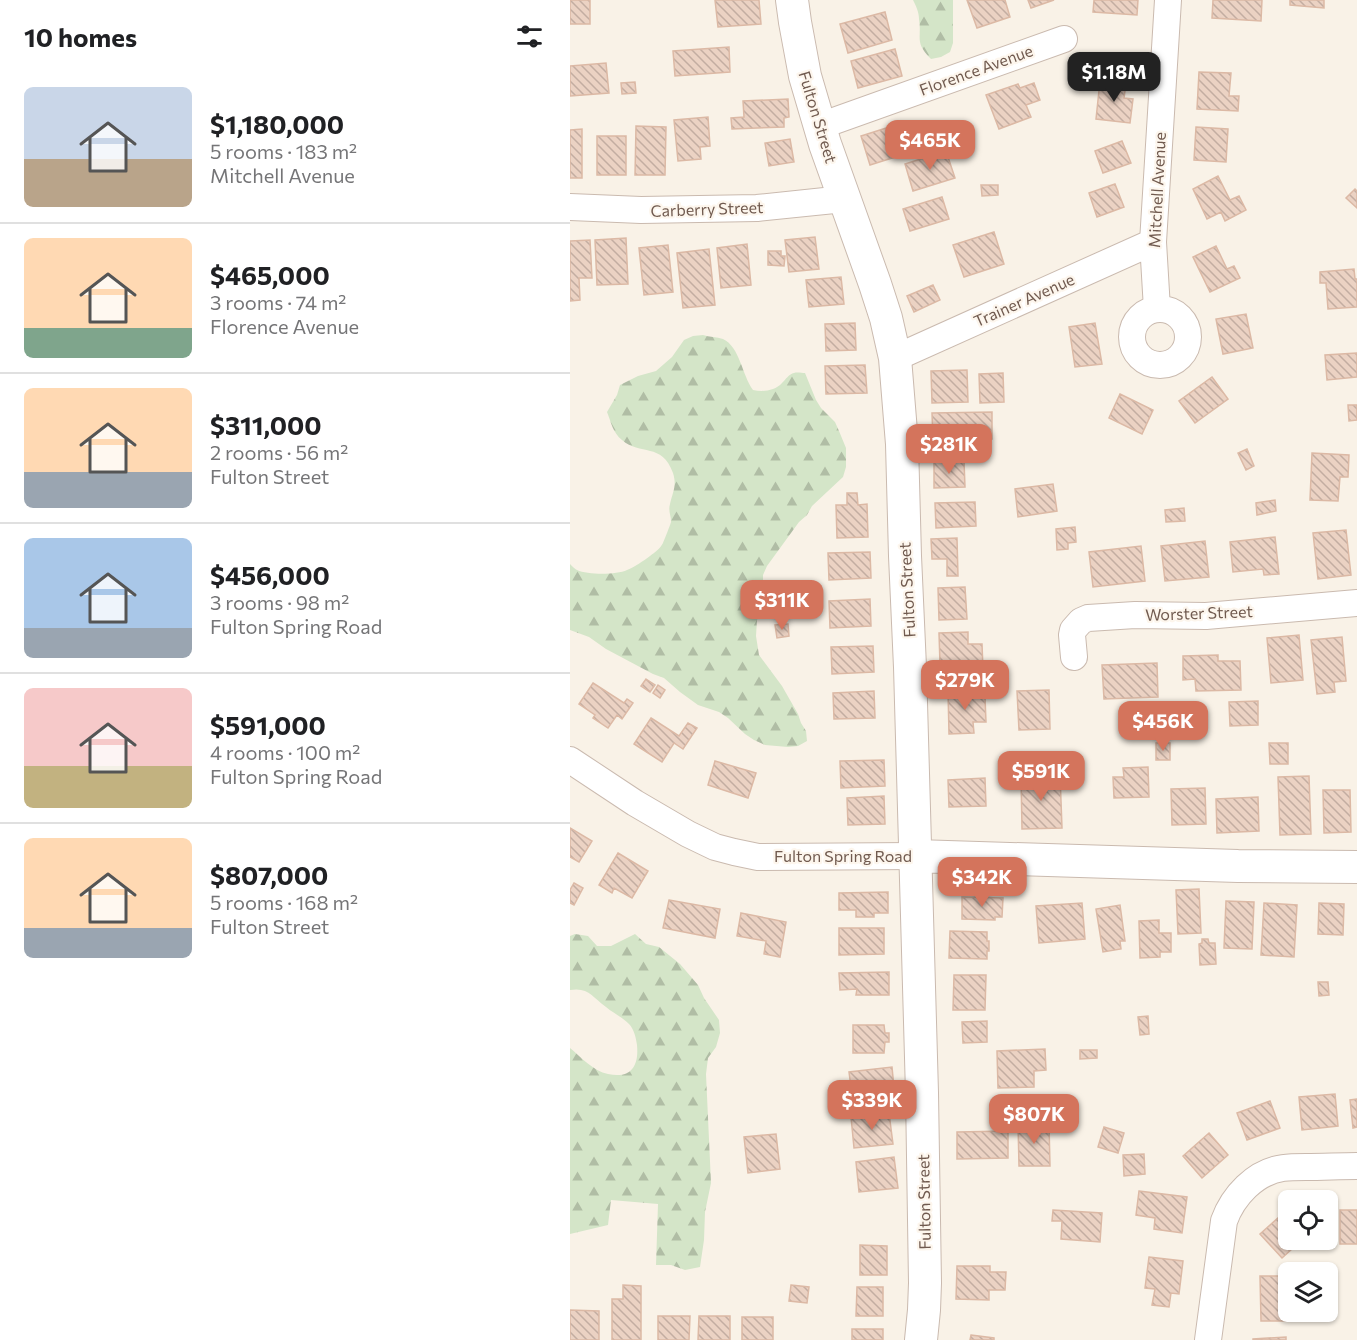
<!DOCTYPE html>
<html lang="en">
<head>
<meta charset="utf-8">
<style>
	body { margin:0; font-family:Commissioner,sans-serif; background:#f6f6f6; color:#202124; height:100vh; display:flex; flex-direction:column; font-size:22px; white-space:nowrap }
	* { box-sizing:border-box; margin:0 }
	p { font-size:20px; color:#757577 }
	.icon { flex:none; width:33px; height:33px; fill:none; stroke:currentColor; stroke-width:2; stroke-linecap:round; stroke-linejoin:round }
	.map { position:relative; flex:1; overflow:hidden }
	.drawer { display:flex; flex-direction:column; background:#fff; width:570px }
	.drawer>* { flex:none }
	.buttons { position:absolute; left:708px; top:1190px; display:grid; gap:12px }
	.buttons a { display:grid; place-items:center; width:60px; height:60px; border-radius:9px; background:#fff; box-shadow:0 2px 4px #0004; font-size:30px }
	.price { position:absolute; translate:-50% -51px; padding:0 14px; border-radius:12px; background:#d4745c; color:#fff; font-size:20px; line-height:39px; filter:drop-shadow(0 2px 3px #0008) }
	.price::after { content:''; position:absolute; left:50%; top:36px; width:18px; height:14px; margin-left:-9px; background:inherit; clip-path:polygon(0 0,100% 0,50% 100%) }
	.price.on { background:#222; color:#fff }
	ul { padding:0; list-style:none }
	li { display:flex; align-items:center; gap:18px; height:150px; padding:0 24px }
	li+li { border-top:2px solid #e0e0e0 }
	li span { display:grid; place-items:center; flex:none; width:168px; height:120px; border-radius:9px; color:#555 }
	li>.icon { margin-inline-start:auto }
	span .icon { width:72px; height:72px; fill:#fffc; stroke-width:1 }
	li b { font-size:26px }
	h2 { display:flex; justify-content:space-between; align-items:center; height:72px; padding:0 24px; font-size:26px }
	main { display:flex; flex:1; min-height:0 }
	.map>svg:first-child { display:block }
</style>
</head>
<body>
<main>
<section class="drawer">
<h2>10 homes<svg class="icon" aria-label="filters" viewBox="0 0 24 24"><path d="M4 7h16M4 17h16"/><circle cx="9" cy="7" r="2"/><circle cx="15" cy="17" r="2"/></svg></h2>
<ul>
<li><span style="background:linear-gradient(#c9d6e8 60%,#b9a48a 0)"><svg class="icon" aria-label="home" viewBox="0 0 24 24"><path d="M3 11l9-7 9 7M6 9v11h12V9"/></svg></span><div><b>$1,180,000</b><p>5 rooms · 183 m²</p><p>Mitchell Avenue</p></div></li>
<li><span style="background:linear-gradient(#ffd9b3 75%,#7fa58c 0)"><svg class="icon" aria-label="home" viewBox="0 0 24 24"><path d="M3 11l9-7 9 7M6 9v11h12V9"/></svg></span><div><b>$465,000</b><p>3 rooms · 74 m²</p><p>Florence Avenue</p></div></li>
<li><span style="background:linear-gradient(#ffd9b3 70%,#9aa5b1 0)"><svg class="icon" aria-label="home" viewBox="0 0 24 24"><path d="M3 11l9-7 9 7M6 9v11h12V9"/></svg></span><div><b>$311,000</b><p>2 rooms · 56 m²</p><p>Fulton Street</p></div></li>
<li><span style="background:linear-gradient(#a9c7e8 75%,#9aa5b1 0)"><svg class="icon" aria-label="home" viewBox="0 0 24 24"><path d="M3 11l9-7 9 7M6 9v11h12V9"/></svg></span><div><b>$456,000</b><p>3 rooms · 98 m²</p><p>Fulton Spring Road</p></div></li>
<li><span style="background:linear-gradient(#f6c9c9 65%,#c2b280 0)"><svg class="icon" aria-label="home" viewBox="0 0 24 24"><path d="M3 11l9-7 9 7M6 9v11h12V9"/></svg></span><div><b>$591,000</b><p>4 rooms · 100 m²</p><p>Fulton Spring Road</p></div></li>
<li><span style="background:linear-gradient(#ffd9b3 75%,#9aa5b1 0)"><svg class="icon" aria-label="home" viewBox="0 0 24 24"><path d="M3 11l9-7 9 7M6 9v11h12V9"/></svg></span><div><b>$807,000</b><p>5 rooms · 168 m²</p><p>Fulton Street</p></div></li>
</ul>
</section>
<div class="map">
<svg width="787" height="1340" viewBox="0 0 787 1340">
	<defs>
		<pattern id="forest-firs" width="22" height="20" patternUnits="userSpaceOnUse" patternTransform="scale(1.5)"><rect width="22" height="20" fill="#d4e5c8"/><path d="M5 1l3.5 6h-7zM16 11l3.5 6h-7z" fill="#b0bda5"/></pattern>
		<pattern id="building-back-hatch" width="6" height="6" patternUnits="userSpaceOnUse" patternTransform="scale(1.5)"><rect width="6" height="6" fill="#ebd2c3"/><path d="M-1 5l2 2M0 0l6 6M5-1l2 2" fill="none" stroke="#c3ada1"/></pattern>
	</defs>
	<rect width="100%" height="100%" fill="#f9f2e7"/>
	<!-- forest -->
	<path fill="url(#forest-firs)" d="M343,0H383V43L380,52L371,57L361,59C344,42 352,39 349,19C349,12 346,6 343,0Z
		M133,335C139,337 147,337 153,339C170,347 172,375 183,390C193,392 205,391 212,383C216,379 219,374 224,373C227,372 232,373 235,373L246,400L251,408L265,422L269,431L276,448V467L273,477L242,506L237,515L229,522L197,566L193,575V596L187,620L186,636L189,655L212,686L228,714L231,723L236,731L237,741L228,746L218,747L195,745L184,740L175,734L158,718L149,712L128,705L110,692L94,678L83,674L36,649L19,637L0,630V564C2,566 5,569 7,570C18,575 46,575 57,570C65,567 73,561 80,556C85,552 90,549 93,543C94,541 101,523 101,522C101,515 98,511 100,504C103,491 107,486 103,473C92,442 70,456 52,440C43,433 41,422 37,412L47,395L50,385L68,376L86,371L102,357L114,340L123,336Z
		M5,934L18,936L27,946H41L65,934L76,944L89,947L110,964L128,985L134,998L149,1020L150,1033L146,1047L138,1058L136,1074L141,1183L135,1212L134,1240L130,1267L115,1270L101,1265H86L88,1204L41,1200L38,1225L0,1234V1048C11,1057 23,1071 38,1074C61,1079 69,1066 67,1045C66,1038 64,1029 59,1024C52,1017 43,1013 36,1007C22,997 19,987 0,990V936Z"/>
	<!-- building -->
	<path fill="url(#building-back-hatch)" stroke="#dcb9a5" stroke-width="1.5" d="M0,0H20V24H0Z
		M145,0H189L191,24L148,27Z
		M397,0H435L440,17L407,28Z
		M458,0H484L461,8Z
		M524,0H568L567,15L523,12Z
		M643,0H692L691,21L642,18Z
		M720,0H754V8L720,5Z
		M315,12L322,40L278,53L270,24Z
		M159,47L160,72L105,76L103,51Z
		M325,49L332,76L288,88L281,61Z
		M36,63L39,93L0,96V66Z
		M629,72L661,73L659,96H669L668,111L627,109Z
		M530,81L556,84L554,98L563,99L560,123L526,119Z
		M65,82L66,93L52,94L51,83Z
		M464,83L470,100L456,105L461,117L429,129L416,95L448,84L450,88Z
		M218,99L219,117L214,118V127L162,129L161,118L174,117L173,101Z
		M138,117L140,146L130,147L131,159L108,161L104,120Z
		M332,123L341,152L300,165L291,136Z
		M66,126L96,127L95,175H65Z
		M626,127L658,129L656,162L624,160Z
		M12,129V178H0V130Z
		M27,136H56V175H27Z
		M220,139L224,162L199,166L195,143Z
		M552,141L561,163L533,173L525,151Z
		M376,151L385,178L343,191L335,164Z
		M648,176L660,200L669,196L676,210L655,221L651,212L637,219L623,189Z
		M545,184L554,207L527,217L519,193Z
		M411,185H428V195L412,196Z
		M785,189L787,191V208L776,198Z
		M372,197L379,219L340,231L333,209Z
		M424,232L434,264L394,277L383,245Z
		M245,237L249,269L219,272L215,240Z
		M56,238L58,284L27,285L25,240Z
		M20,240L22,278H9L10,300L0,301V241Z
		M177,244L181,285L151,288L147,248Z
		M98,245L103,292L74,295L69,248Z
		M646,246L657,269L664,266L670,278L640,292L623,257Z
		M139,249L145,305L113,308L107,253Z
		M198,251H211V256H215L214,266L198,265Z
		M784,269L785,279H787V307L758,309L756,283H750V272Z
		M271,277L274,304L239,307L236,280Z
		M363,285L370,300L344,312L337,296Z
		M676,314L683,348L653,354L646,319Z
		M285,323L286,350L256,351L255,324Z
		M525,323L532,364L505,367L499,327Z
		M787,353V377L757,380L755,355Z
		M295,365L297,393L256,394L255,366Z
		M397,370L398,402L362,403L361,371Z
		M433,373L434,402L410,403L409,374Z
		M642,377L658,399L625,423L609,401Z
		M550,394L583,410L572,434L539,418Z
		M778,405H787V420L779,421Z
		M422,412V439L363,441L362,413Z
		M677,449L684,466L676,470L668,453Z
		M742,453L779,455L778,477H770L768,501L740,500Z
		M394,461L395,487L364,488V462Z
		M483,484L487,511L448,517L445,489Z
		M277,493H287L288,505L297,504L298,537L267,538L266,505H277Z
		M705,500L706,511L687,515L686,503Z
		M405,502L406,526L366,528L365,503Z
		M614,508L615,521L596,522L595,510Z
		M505,527L506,542L498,543V549L487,550L486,529Z
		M776,530L781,575L748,579L743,533Z
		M705,537L709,574L694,575L693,569L663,572L660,542Z
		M387,538L388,576H377V559H362L361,539Z
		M635,541L639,577L595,581L591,546Z
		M571,546L575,581L523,587L519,552Z
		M300,552L301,578L259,580L258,553Z
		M395,587L397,619L369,620L368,588Z
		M300,599L301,626L260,628L259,601Z
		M218,624L219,636L207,638L205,625Z
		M398,632V644H412L413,669H402L403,676L380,677L379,664H370L369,633Z
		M729,635L733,680L701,683L697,638Z
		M772,637L776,681L764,682L765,692L747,694L741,640Z
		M303,646L304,672L262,674L261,647Z
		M648,655V661H670L671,690L626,691L625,679L613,680V656Z
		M587,663L588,697L534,699L532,665Z
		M76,679L85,685L80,692L71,686Z
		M23,683L54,703L57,699L63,703L52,719L47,715L38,728L23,718L25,715L9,704Z
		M88,685L95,690L90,698L83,693Z
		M404,690V698L415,697L416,722H403L404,733L379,734L378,691Z
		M479,690L480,729L449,730L447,691Z
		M304,691L305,718L264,719L263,693Z
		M688,701V725L660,726L659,702Z
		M81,718L109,736L118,723L127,728L113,749L104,743L92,762L64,744Z
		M586,743H600V760H586Z
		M699,743H718V764H700Z
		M314,760L315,786L271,788L270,761Z
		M145,761L186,773L178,798L138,785Z
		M578,767L579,797L544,798L543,777H554L553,768Z
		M490,774L492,828L452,829L451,776Z
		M739,776L741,834L710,835L708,777Z
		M415,778L416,806L379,807L378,780Z
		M635,788L636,824L602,825L601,789Z
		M753,790H780L781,832L754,833Z
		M314,796L315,824L278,825L277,798Z
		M688,797L689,831L647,833L646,799Z
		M0,828L22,841L9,862L0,857Z
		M48,853L78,871L62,898L44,888L42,893L29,885Z
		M4,883L13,888L4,905L0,903V890Z
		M629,889L631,933L608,934L606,890Z
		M318,892V913H304V917H286V910H269V893Z
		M392,897L433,898L432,917H425V920L392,919Z
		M99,900L150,909L145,938L93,928Z
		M656,901L684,902L682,949L654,948Z
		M512,903L515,939L469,943L466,906Z
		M694,903L727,905L724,957L691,955Z
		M749,903L774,904L773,935L748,934Z
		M550,905L555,941H550L551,949L533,952L526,909Z
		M171,913L216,922L210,957L194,954L196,941L167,936Z
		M589,920V933H601V952H590V957L570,958L569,921Z
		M269,928H314V954L269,955Z
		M380,931L417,932V941H419V951H417V959L379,958Z
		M632,939H638L639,943H645L646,964L630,965L629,944L632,943Z
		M319,972V995H286L287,989L270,990L269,973Z
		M384,975H416L415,1010H383Z
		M748,982H758L759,995L749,996Z
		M578,1016L579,1034L570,1035L568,1017Z
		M417,1021V1042L393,1043L392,1022Z
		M283,1025H314L315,1033H319V1042H315L314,1053H283Z
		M475,1049L476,1070L464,1071V1087L428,1088L427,1051Z
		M510,1050H527V1058L510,1059Z
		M322,1067L325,1098L283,1102L279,1072Z
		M765,1094L768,1126L732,1130L729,1097Z
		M787,1099V1127L783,1128L780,1100Z
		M700,1101L710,1128L677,1140L667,1113Z
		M319,1113L323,1144L284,1148L281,1117Z
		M448,1124H479L480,1166H449Z
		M534,1127L554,1133L548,1153L528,1147Z
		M438,1131V1158L387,1159V1132Z
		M639,1133L658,1155L632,1178L613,1156Z
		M206,1134L210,1169L178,1173L174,1137Z
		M574,1154L575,1174L554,1176L553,1155Z
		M324,1157L328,1188L289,1192L286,1162Z
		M569,1191L617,1197L612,1233L584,1229L585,1218L566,1215Z
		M483,1210L532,1213L530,1242L491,1239L492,1221H482Z
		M717,1210L718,1211V1239H733L712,1258L690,1234Z
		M770,1210H787V1244H770Z
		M290,1245L317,1246V1275H290Z
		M579,1257L613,1261L609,1294L601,1293L599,1307L582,1305L585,1289L575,1288Z
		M387,1266H420V1272H436L435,1290H419V1300L386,1299Z
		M690,1276H718L719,1321H691Z
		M53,1285L71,1286V1340H42V1299H53Z
		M221,1285L239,1287L237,1303L219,1301Z
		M287,1287H313V1316H286Z
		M0,1310L29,1311V1340H0Z
		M88,1316H120L119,1340H88Z
		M129,1316H160V1340H128Z
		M172,1317H203V1340H172Z
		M282,1329H313V1340H282Z
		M401,1335L424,1338V1340H400Z
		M716,1337V1340H683V1339Z"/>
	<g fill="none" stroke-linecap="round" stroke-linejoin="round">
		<!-- minor casing -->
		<g stroke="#cabaaf" stroke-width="28">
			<path id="minor" d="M250,126L494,39
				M0,207L71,210L187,208L274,199
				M587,309L583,242L598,0
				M562 337a28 28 0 1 1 56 0a28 28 0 1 1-56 0Z
				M325,358L583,242
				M504,657L502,635L503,630L511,621L518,618L565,615L636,616L787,603
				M0,760L65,803L118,834L145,847L164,852L188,857L346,856
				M638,1340L654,1221C663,1196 685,1172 713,1168C720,1167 728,1167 736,1167C753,1167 770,1166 787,1166"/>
		</g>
		<!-- tertiary casing -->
		<g stroke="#cabaaf" stroke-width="34">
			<path id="tertiary" d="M222,0L225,22L235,76L255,144L305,284L316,318L325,358L332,444L335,556L340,667L352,1093L355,1283L354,1310L351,1340
				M346,856L668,866L787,867"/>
		</g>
		<!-- minor -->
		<use href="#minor" stroke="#fff" stroke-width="26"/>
		<!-- tertiary -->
		<use href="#tertiary" stroke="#fff" stroke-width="32"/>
	</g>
	<g text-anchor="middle" stroke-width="4.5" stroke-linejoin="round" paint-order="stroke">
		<!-- street labels -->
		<g font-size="16" fill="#705a4f" stroke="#fdf6ed">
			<text transform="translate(406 70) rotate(-20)" y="6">Florence Avenue</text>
			<text transform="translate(248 117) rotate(73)" y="6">Fulton Street</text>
			<text transform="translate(587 190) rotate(-87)" y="6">Mitchell Avenue</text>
			<text transform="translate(137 209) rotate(-2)" y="6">Carberry Street</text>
			<text transform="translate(454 300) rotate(-24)" y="6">Trainer Avenue</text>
			<text transform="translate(337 590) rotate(-93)" y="6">Fulton Street</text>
			<text transform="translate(629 613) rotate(-2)" y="6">Worster Street</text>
			<text x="273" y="862">Fulton Spring Road</text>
			<text transform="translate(354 1202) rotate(-91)" y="6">Fulton Street</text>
		</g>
	</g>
</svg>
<div class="buttons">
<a><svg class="icon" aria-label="locate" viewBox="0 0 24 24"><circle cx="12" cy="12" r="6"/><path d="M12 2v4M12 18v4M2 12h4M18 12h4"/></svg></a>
<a><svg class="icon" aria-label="layers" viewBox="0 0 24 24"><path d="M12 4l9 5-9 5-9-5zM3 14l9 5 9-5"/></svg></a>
</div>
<b class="price on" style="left:544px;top:103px">$1.18M</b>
<b class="price" style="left:360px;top:171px">$465K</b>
<b class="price" style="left:379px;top:475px">$281K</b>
<b class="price" style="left:212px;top:631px">$311K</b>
<b class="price" style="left:395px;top:711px">$279K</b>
<b class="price" style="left:593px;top:752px">$456K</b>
<b class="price" style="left:471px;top:802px">$591K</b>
<b class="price" style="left:412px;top:908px">$342K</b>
<b class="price" style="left:302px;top:1131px">$339K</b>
<b class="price" style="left:464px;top:1145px">$807K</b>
</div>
</main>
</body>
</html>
